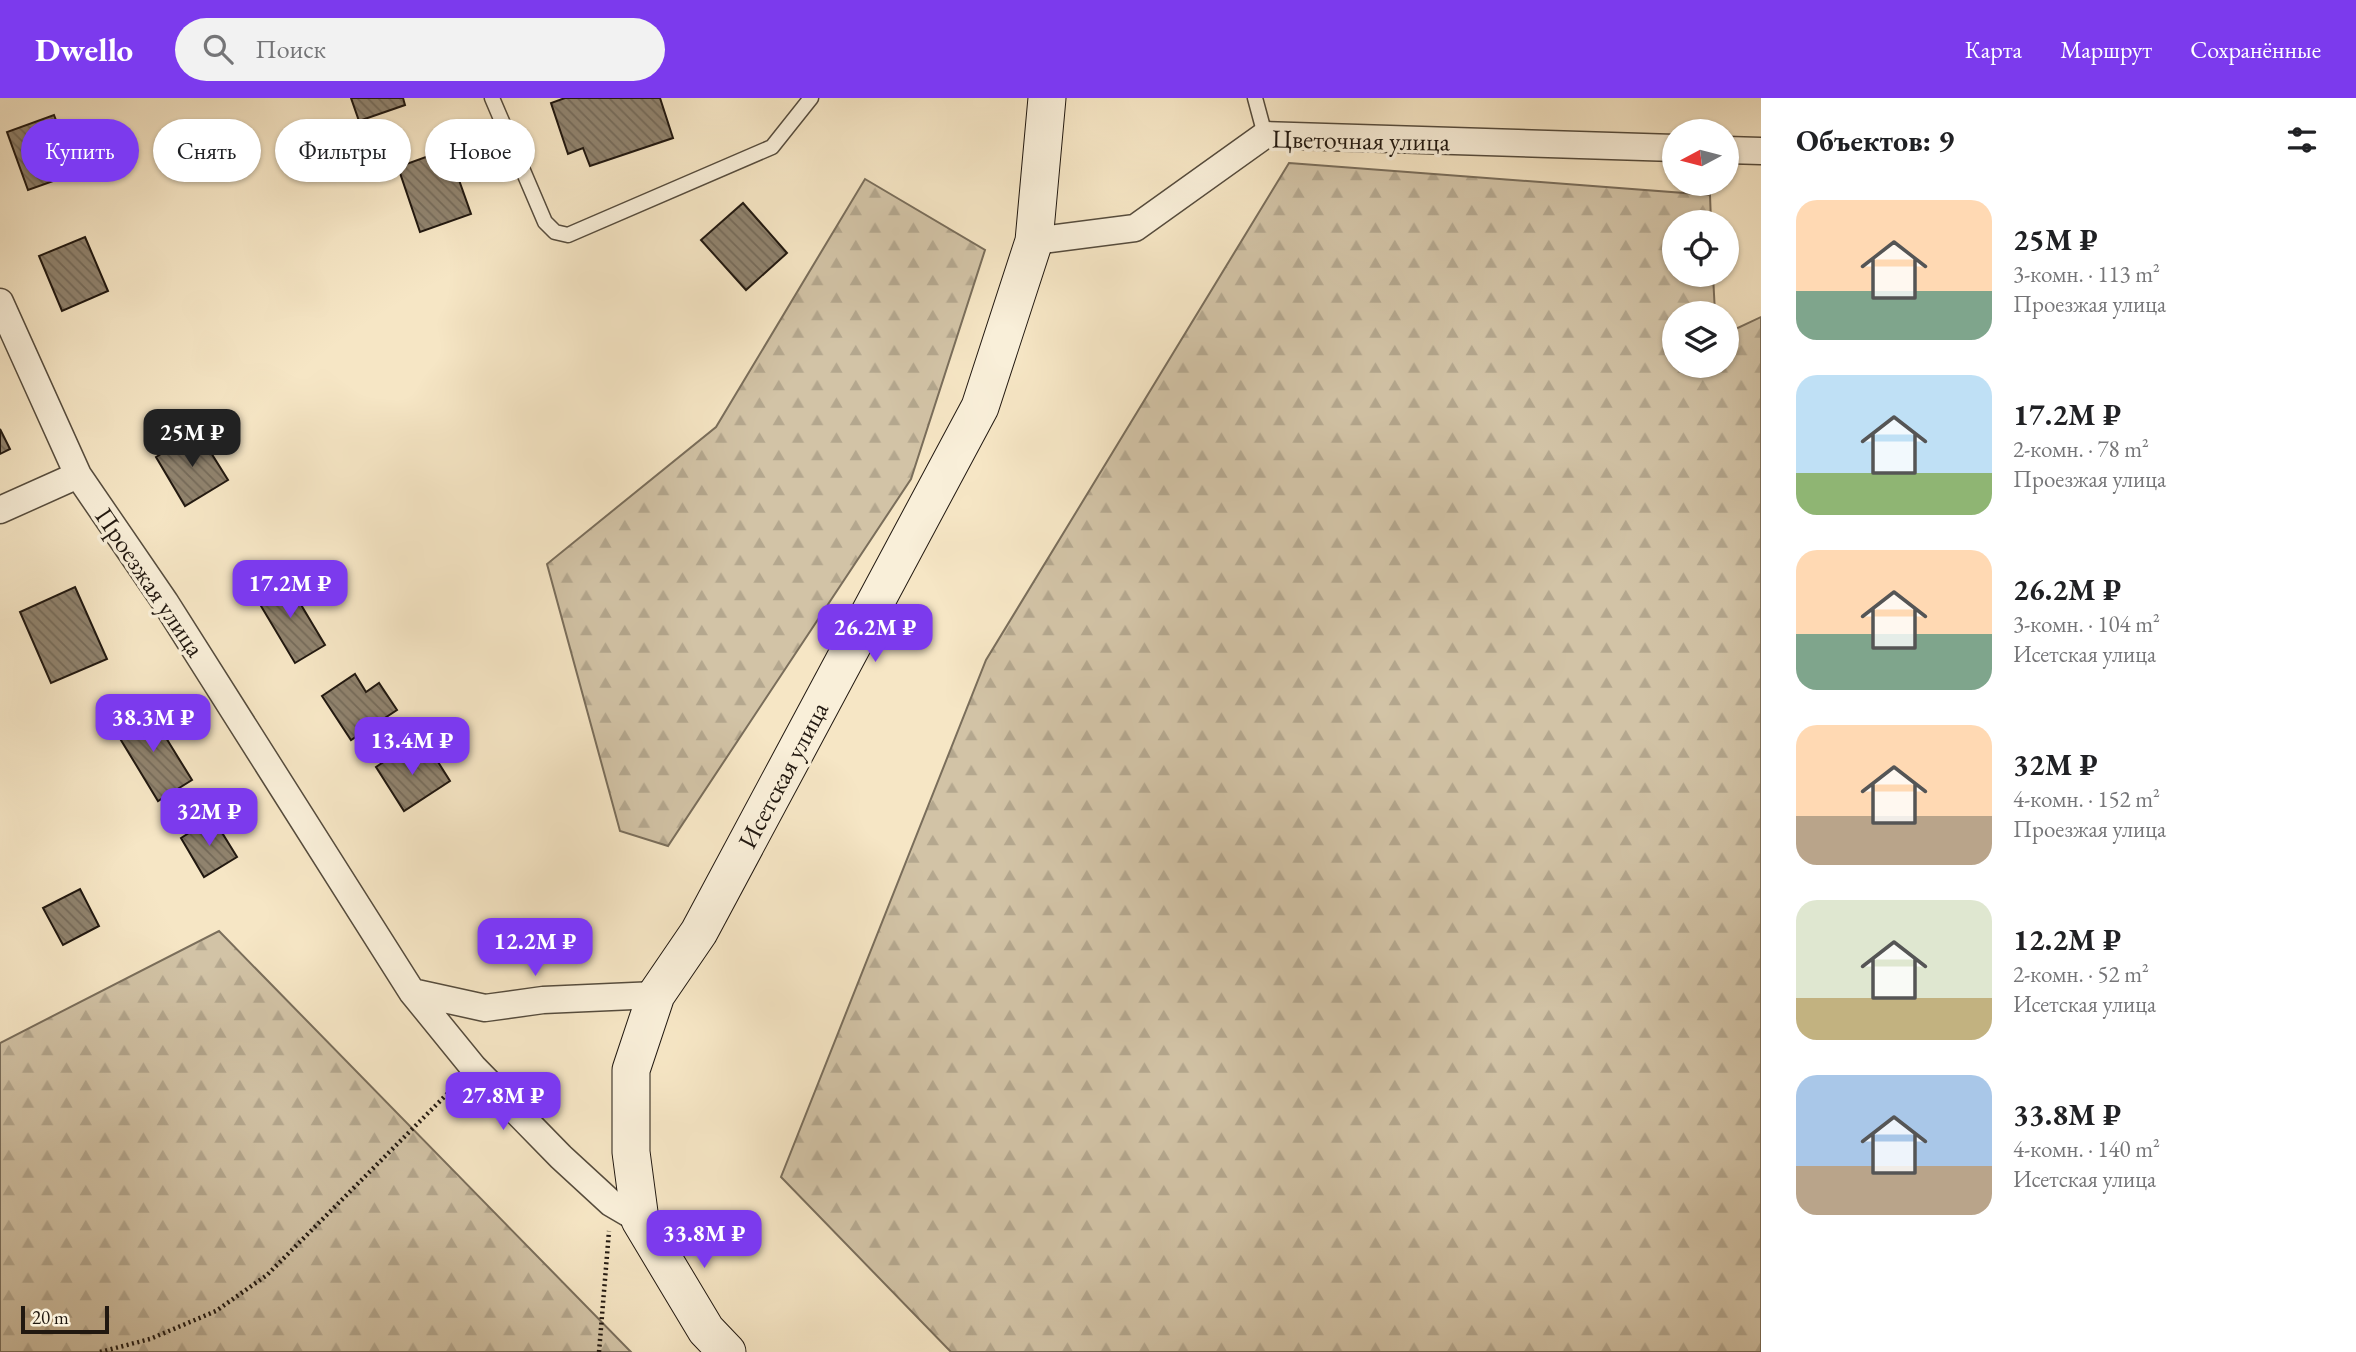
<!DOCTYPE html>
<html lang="ru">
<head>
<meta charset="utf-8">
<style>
	body { margin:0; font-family:"EB Garamond",serif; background:#f2f2f2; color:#202124; height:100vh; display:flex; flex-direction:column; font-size:26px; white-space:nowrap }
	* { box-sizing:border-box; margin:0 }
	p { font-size:23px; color:#757577 }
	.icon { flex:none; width:38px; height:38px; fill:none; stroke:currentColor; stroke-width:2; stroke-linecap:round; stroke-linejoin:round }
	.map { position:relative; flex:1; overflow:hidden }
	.sheet { display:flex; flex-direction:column; background:#fff; width:595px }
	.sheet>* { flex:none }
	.top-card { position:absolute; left:21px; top:21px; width:665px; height:63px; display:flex; gap:14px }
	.needle { width:46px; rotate:263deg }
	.controls { position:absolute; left:1662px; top:21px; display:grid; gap:14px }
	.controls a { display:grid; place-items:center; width:77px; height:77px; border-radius:50%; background:#fff; box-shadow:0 2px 5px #0004; font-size:35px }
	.scale { position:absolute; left:21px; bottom:18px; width:88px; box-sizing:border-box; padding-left:7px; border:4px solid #211810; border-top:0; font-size:19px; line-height:24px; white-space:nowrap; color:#211810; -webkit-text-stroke:5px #f9efd9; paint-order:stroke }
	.price { position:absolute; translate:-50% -60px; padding:0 16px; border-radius:14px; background:#7c3aed; color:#fff; font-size:23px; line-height:46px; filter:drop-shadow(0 2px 4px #0008) }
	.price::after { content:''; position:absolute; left:50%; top:42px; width:21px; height:16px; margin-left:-10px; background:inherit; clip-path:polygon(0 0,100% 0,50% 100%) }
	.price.on { background:#222; color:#fff }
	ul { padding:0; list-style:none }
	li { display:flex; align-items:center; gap:21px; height:175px; padding:0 35px }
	li span { display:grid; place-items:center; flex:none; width:196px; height:140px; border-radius:21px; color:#555 }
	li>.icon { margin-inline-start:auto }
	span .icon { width:84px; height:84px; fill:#fffc; stroke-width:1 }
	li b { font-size:30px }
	h2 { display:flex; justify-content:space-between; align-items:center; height:84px; padding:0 35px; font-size:30px }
	.pill { padding:0 24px; border-radius:32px; background:#fff; box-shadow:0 2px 5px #0004; font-size:24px; line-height:63px }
	.pill.on { background:#7c3aed; color:#fff }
	header { display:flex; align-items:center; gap:42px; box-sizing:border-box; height:98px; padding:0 35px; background:#7c3aed; color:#fff }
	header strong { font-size:33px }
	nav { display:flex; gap:38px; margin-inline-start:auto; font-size:24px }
	.search { width:490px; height:63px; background:#f2f2f2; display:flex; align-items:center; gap:18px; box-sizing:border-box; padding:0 24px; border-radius:38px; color:#757577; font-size:26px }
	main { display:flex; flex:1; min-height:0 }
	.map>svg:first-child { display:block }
</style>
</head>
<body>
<header>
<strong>Dwello</strong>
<div class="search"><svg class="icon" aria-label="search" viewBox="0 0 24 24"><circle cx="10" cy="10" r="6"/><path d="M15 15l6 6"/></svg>Поиск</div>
<nav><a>Карта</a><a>Маршрут</a><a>Сохранённые</a></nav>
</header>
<main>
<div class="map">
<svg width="1761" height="1254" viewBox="0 0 1761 1254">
	<defs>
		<pattern id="forest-firs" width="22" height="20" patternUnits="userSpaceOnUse" patternTransform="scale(1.75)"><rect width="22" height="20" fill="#d2c3a6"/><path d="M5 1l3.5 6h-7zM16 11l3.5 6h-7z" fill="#b4a78e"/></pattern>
		<pattern id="building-back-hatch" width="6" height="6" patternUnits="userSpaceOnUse" patternTransform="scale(1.75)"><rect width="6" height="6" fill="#90836e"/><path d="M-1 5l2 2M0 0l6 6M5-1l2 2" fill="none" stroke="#756a59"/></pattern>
	</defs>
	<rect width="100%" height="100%" fill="#f6e6c5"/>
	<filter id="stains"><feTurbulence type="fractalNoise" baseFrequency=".00286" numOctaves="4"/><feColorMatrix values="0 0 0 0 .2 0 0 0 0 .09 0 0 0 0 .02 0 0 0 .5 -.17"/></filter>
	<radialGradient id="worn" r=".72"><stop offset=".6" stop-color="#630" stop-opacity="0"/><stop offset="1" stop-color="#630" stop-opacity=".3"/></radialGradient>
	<!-- forest -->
	<path fill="url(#forest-firs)" stroke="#7a6e5b" stroke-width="2" d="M1289,65L1710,97L1711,124H1675V177H1713L1715,215H1675V268H1727V235L1761,219V1254H951L781,1079L986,562Z
		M865,81L985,152L911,381L668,748L620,733L547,466L716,329Z
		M219,833L631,1254H0V945Z"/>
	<!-- building -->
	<path fill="url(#building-back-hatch)" stroke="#211810" stroke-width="2" d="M351,0H403L405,7L359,23Z
		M565,0H660L673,40L590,68L583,50L568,56L551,5Z
		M54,17L76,75L28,92L7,34Z
		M448,51L471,116L420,134L398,69Z
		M743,105L787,155L746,192L701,142Z
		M85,139L108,193L62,213L39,158Z
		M0,331L10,351L0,356Z
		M198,334L228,382L185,408L156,359Z
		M285,480L325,547L295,565L255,498Z
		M75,489L107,561L51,585L20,514Z
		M355,576L366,594L379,585L397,612L351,642L322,598Z
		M147,609L192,682L158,703L113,629Z
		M409,647L420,664L433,656L450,683L404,713L376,669Z
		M213,720L237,759L204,779L181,740Z
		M80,791L99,828L63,847L43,810Z"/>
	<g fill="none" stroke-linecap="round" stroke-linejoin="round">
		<!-- service casing -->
		<g stroke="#564c3d" stroke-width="17">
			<path id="service" d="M492,0L545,124L555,134L568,137L772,49L811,0
				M1255,0L1265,37"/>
		</g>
		<!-- minor casing -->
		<g stroke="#564c3d" stroke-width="29">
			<path id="minor" d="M1727,52L1761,53
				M1034,143L1135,130L1265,37L1675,50
				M0,204L78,377L165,504L412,894L473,969L561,1059L611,1105L640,1122
				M0,412L78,377
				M412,894L485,910L543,902L656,897"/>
		</g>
		<!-- secondary casing -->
		<g stroke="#211810" stroke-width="39">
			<path id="secondary" d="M727,1254L706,1232L640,1122L631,1054V972L656,897L699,834L980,309L1034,143L1047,0"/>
		</g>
		<!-- path -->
		<path stroke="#211810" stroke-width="4.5" stroke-dasharray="2 3.5" stroke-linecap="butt" d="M100,1254L150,1241L216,1213L267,1177L456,987
			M599,1254L609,1133"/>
		<!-- service -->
		<use href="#service" stroke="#f9efd9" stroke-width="14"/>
		<!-- minor -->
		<use href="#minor" stroke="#f9efd9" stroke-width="26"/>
		<!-- secondary -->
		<use href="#secondary" stroke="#f9efd9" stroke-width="37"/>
	</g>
	<g text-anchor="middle" stroke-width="7" stroke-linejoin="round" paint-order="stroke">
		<!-- street labels -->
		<g font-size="26" fill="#211810" stroke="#f9efd9">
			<text transform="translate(1361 42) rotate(1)" y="9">Цветочная улица</text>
			<text transform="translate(150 484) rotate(56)" y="9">Проезжая улица</text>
			<text transform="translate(783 677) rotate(-62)" y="9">Исетская улица</text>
		</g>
	</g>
	<rect width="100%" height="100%" filter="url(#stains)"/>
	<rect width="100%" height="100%" fill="url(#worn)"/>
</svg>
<div class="controls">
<a><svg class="needle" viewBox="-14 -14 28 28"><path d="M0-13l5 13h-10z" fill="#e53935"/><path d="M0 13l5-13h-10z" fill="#757577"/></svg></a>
<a><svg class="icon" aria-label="locate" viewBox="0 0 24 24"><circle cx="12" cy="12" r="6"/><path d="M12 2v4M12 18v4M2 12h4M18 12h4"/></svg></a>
<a><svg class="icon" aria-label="layers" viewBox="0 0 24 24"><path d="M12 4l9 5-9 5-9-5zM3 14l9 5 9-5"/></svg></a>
</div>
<div class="scale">20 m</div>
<b class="price on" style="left:192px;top:371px">25M ₽</b>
<b class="price" style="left:290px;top:522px">17.2M ₽</b>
<b class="price" style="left:875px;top:566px">26.2M ₽</b>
<b class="price" style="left:153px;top:656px">38.3M ₽</b>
<b class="price" style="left:412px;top:679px">13.4M ₽</b>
<b class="price" style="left:209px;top:750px">32M ₽</b>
<b class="price" style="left:535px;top:880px">12.2M ₽</b>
<b class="price" style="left:503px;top:1034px">27.8M ₽</b>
<b class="price" style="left:704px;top:1172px">33.8M ₽</b>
<div class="top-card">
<a class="pill on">Купить</a>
<a class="pill">Снять</a>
<a class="pill">Фильтры</a>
<a class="pill">Новое</a>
</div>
</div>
<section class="sheet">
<h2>Объектов: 9<svg class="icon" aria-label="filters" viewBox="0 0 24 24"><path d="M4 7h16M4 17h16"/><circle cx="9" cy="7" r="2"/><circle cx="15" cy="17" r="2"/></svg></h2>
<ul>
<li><span style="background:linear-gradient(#ffd9b3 65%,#7fa58c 0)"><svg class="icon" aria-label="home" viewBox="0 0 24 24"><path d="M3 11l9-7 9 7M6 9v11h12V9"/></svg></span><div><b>25M ₽</b><p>3-комн. · 113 m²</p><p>Проезжая улица</p></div></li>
<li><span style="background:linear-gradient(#bfe0f5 70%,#8fb573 0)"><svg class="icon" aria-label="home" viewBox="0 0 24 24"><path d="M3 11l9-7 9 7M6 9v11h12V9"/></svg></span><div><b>17.2M ₽</b><p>2-комн. · 78 m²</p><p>Проезжая улица</p></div></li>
<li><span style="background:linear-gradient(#ffd9b3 60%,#7fa58c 0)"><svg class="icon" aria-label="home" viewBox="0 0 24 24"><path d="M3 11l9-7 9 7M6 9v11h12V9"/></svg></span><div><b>26.2M ₽</b><p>3-комн. · 104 m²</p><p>Исетская улица</p></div></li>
<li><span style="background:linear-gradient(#ffd9b3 65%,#b9a48a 0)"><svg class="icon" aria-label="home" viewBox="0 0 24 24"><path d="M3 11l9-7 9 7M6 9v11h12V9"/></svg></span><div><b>32M ₽</b><p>4-комн. · 152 m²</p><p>Проезжая улица</p></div></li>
<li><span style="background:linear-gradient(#dfe7d0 70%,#c2b280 0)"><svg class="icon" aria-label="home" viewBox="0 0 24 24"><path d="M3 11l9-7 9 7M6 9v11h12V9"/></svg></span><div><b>12.2M ₽</b><p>2-комн. · 52 m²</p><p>Исетская улица</p></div></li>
<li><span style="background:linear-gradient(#a9c7e8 65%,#b9a48a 0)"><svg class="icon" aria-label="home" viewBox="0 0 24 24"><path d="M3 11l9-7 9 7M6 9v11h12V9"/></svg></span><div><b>33.8M ₽</b><p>4-комн. · 140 m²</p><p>Исетская улица</p></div></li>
</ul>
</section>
</main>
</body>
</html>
